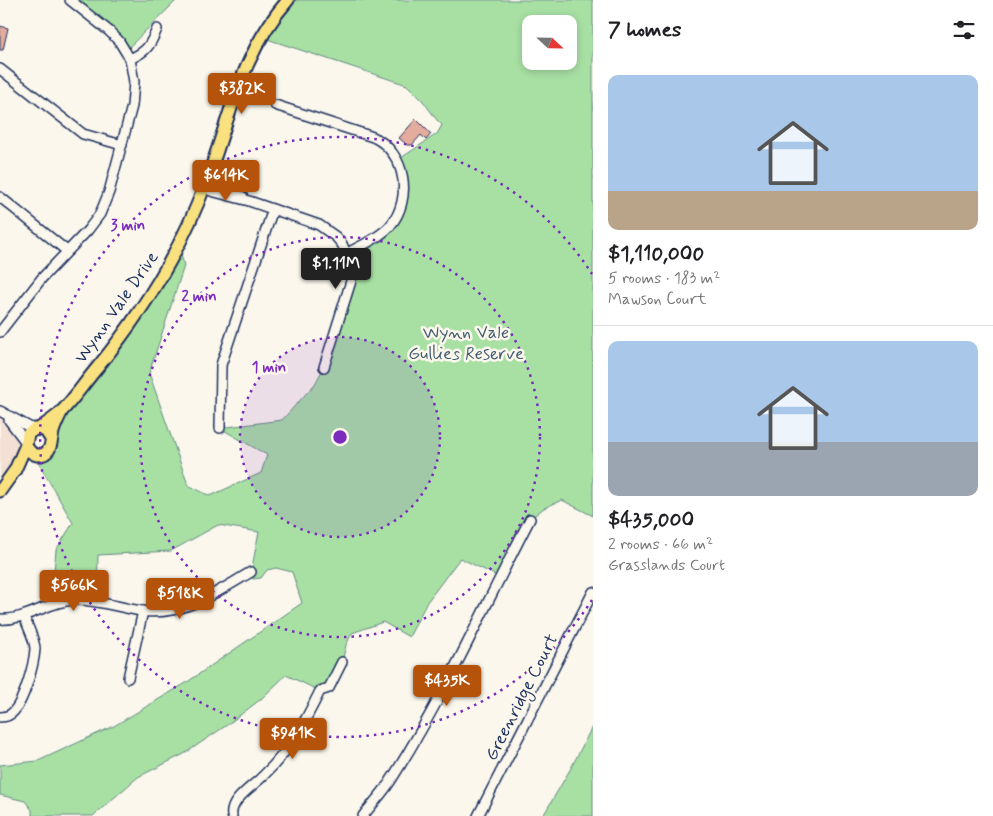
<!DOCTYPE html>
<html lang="en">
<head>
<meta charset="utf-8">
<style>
	body { margin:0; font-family:Mynerve,sans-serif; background:#f6f6f6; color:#202124; height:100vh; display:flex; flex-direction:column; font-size:19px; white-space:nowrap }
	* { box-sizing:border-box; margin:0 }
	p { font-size:16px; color:#757577 }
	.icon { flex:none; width:28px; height:28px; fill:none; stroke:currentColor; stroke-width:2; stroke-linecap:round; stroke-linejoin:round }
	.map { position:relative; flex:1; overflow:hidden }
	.sheet { display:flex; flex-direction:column; background:#fff; width:400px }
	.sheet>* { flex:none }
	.needle { width:32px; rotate:112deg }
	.tools { position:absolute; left:522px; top:15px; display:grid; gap:10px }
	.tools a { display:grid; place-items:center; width:55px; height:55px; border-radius:10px; background:#fff; box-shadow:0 2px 8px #0003; font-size:25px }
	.price { position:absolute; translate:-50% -42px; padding:0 11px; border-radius:5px; background:#b45309; color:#fff; font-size:16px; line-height:32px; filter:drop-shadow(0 1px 2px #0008) }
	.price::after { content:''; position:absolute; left:50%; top:30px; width:15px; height:11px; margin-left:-8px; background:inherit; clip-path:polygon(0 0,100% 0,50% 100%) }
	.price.current { background:#222; color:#fff }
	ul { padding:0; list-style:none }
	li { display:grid; align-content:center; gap:10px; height:265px; padding:0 15px }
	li+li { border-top:1px solid #e0e0e0 }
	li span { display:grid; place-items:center; height:155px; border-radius:10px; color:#555 }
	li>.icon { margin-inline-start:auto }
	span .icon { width:90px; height:90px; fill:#fffc; stroke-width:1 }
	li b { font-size:21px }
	h2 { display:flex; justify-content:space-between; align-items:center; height:60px; padding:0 15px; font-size:21px }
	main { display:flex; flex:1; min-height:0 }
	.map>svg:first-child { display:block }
</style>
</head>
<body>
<main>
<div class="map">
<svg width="593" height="816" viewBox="0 0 593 816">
	<rect width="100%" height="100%" fill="#fbf7ec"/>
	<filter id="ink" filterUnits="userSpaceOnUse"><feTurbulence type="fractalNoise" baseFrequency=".02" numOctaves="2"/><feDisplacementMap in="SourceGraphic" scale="10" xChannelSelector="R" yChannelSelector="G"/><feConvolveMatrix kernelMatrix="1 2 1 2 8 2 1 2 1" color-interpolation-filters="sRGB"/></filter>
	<g filter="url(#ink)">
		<!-- built -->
		<path fill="#f4e0d5" d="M0,411L25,443L0,492Z"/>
		<!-- green -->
		<path fill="#a8e0a4" stroke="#628881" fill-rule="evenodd" d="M70,0H177L125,51Z
			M289,0H593V516L562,500L544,508L530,519L501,578L460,558L427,602L409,637L383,622L352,633L346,645L342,662L329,688L320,691L286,675L261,699L227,725L184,754L138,777L93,816H32V810L25,801L0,795V765L38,761L114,726L186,683L302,603L292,572L276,568L267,570L261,578L253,579L251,572L259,532L218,525L171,551L98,555L97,602L51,604L56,550L73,523L42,469L37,455H41L53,431L108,354L179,245L184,266L149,373L188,485L210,496L261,473L267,455L220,428L282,420L315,384L324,367L348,292V253L388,228L401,202L398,160L437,134L442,125L437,120L423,101L407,85L261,37ZM531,24H569V61H531Z
			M593,725V816H543L571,768Z"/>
		<!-- building -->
		<path fill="#e4ac9e" stroke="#1b2f5e" d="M0,26L8,28L3,50H0Z
			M416,119L431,134L426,140L421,135L412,145H407L399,138Z"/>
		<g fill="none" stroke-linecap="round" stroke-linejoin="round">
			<!-- minor casing -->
			<g stroke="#1b2f5e" stroke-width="12">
				<path id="minor" d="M130,59C147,51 150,46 157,29
					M0,69L83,134L122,145
					M275,105L373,137C406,152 413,199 390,226C379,238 362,245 348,253
					M205,186L211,191L249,201L319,225L336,237L342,244L351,264V281L324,367
					M205,186L214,185L243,197
					M0,197L67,251
					M0,332L42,278L88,230L100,214L109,192L132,106L134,82L130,59L119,41L109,31L70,0
					M0,411L33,429
					M9,420L25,441
					M220,428L221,365L273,209
					M0,619C26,621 48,601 74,600C97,599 119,608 142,611C183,617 218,591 251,572
					M128,678L143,611
					M0,717C5,717 10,716 14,711C24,700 34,665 35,649C35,639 27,626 24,616
					M232,816C229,800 254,786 264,775C289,751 305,722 320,691L329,688L342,662
					M363,816C373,803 385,791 393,777C445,695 485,605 530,519
					M478,816L593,592"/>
			</g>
			<!-- major casing -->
			<g stroke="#1b2f5e" stroke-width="15">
				<path id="major" d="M40,428C47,423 55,418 61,412C74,399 85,382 97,368C142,313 180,252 205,185C230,119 240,55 288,0
					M51,439L45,430L35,429L28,434L26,445C28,450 31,454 37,455C52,456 51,441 53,432C55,425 58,419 61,413
					M0,491L15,470L26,445"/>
			</g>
			<!-- minor -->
			<use href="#minor" stroke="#fbf7ec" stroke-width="9"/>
			<!-- major -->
			<use href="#major" stroke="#fae180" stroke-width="11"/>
		</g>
	</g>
	<!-- distance rings -->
	<circle cx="340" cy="437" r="100" fill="#7b2cbf" fill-opacity=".12"/>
	<g fill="none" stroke="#7b2cbf" stroke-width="2.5" stroke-dasharray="2.5 5">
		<circle cx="340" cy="437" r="100"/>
		<circle cx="340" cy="437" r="200"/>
		<path d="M592 600A300 300 0 1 1 592 274"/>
	</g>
	<g text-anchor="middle" stroke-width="5" stroke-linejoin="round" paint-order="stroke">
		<!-- street labels -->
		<g font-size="18" fill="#1b2f5e" stroke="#fbf7ec">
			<text transform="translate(116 307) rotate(-55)" y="6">Wynn Vale Drive</text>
			<text transform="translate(521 697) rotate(-63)" y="6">Greenridge Court</text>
		</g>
		<!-- park labels -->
		<g font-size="18" fill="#3e5b70" stroke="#fbf7ec">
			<text x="466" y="338">Wynn Vale<tspan x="466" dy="21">Gullies Reserve</tspan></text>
		</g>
	</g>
	<circle cx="340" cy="437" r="8" fill="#7b2cbf" stroke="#fbf7ec" stroke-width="2.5"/>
	<g font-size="15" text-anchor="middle" font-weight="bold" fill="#7b2cbf" stroke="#fbf7ec" stroke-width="5" stroke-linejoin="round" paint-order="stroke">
		<text x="128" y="230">3 min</text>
		<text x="199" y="301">2 min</text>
		<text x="269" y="372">1 min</text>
	</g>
</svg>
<div class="tools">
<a><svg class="needle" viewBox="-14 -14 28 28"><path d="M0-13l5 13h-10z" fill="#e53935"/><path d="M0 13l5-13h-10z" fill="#757577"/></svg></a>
</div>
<b class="price" style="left:242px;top:115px">$382K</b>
<b class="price" style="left:226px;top:202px">$614K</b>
<b class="price current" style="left:336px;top:290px">$1.11M</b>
<b class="price" style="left:74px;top:612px">$566K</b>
<b class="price" style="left:180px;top:620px">$518K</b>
<b class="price" style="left:447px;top:707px">$435K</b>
<b class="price" style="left:293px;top:760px">$941K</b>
</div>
<section class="sheet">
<h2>7 homes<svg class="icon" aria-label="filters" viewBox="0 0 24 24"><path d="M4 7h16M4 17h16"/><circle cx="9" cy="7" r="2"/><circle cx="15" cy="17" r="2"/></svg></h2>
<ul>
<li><span style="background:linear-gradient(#a9c7e8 75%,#b9a48a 0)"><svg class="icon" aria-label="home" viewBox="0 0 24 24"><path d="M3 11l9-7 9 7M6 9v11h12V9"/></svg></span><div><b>$1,110,000</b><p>5 rooms · 183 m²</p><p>Mawson Court</p></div></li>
<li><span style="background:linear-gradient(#a9c7e8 65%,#9aa5b1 0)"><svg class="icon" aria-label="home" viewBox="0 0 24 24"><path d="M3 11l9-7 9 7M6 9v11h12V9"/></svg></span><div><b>$435,000</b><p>2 rooms · 66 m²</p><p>Grasslands Court</p></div></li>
</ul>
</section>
</main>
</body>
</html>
